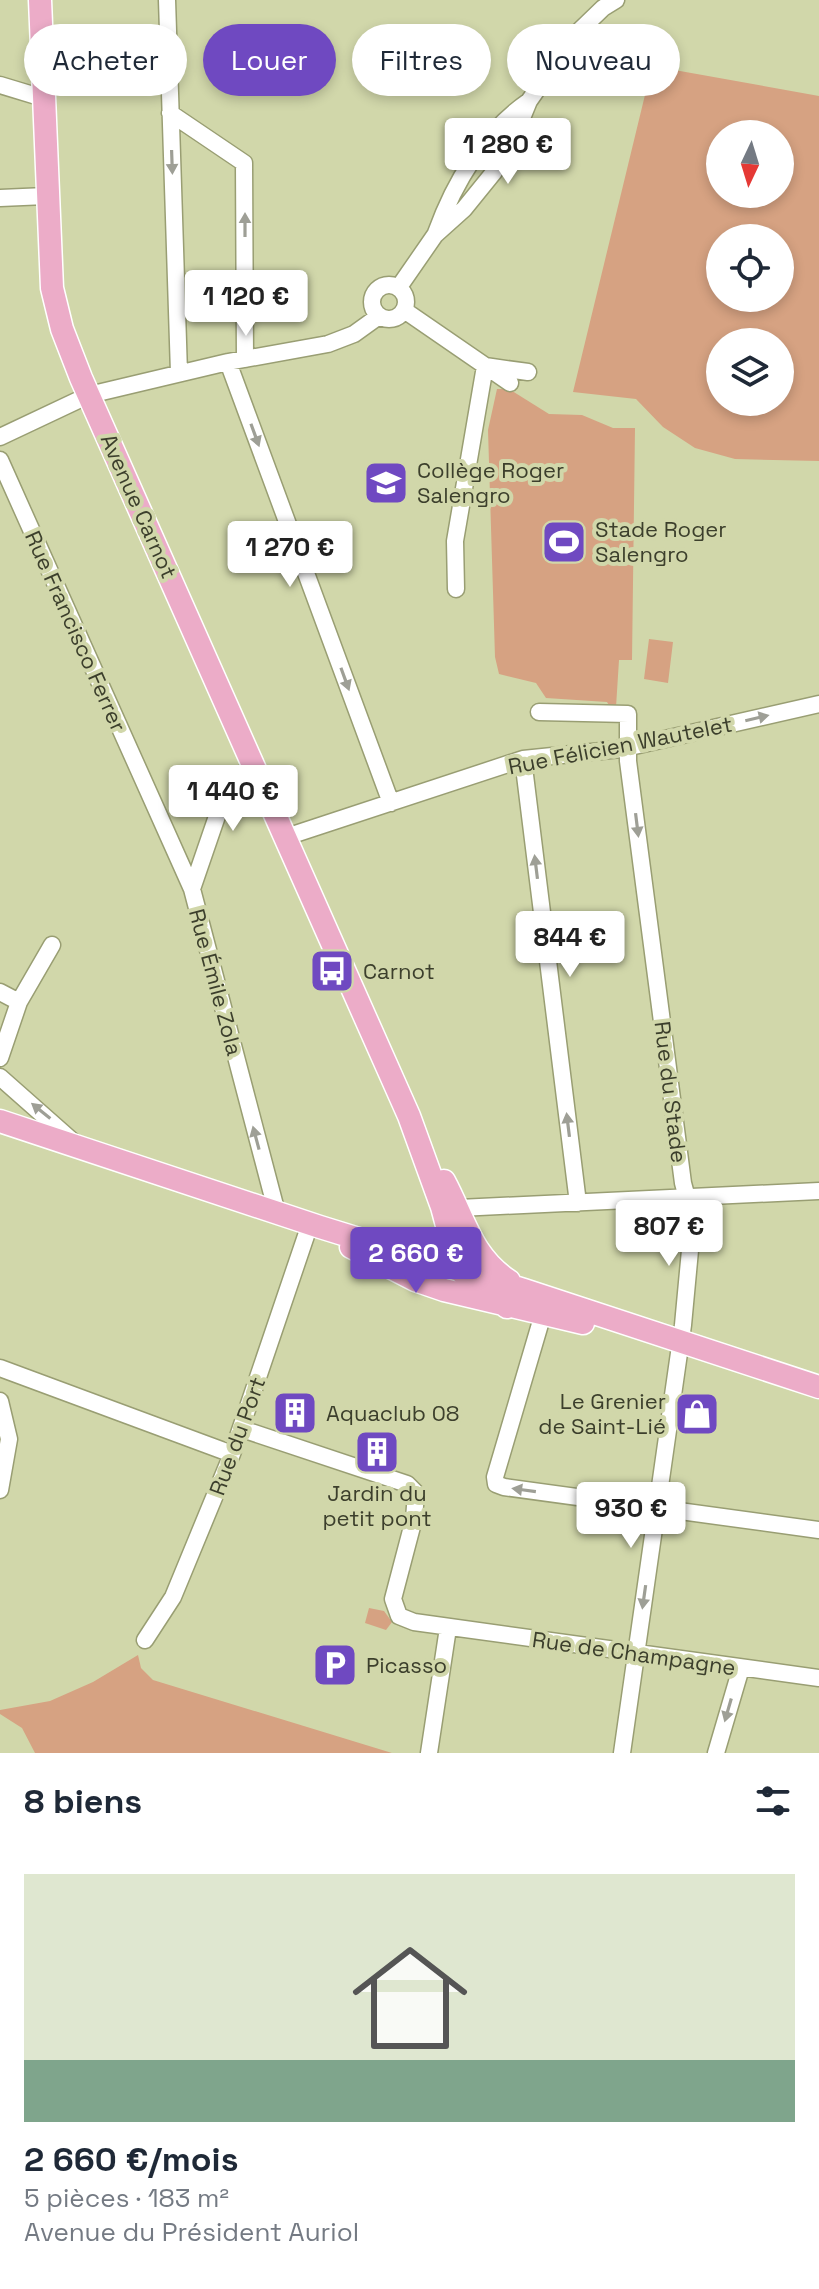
<!DOCTYPE html>
<html lang="fr">
<head>
<meta charset="utf-8">
<style>
	body { margin:0; font-family:"Space Grotesk",sans-serif; background:#f2f2f3; color:#1f2937; height:100vh; display:flex; flex-direction:column; font-size:30px; white-space:nowrap }
	* { box-sizing:border-box; margin:0 }
	p { font-size:26px; color:#747a83 }
	.icon { flex:none; width:44px; height:44px; fill:none; stroke:currentColor; stroke-width:2; stroke-linecap:round; stroke-linejoin:round }
	.map { position:relative; height:1753px; overflow:hidden }
	.drawer { display:flex; flex-direction:column; background:#fff; flex:1 }
	.drawer>* { flex:none }
	.hud { position:absolute; left:24px; top:24px; width:772px; height:72px; display:flex; gap:16px }
	.needle { width:52px; rotate:184deg }
	.buttons { position:absolute; left:706px; top:120px; display:grid; gap:16px }
	.buttons a { display:grid; place-items:center; width:88px; height:88px; border-radius:50%; background:#fff; box-shadow:0 4px 12px #0003; font-size:40px }
	.price { position:absolute; translate:-50% -68px; padding:0 18px; border-radius:8px; background:#fff; color:#222; font-size:26px; line-height:52px; filter:drop-shadow(0 2px 4px #0008) }
	.price::after { content:''; position:absolute; left:50%; top:48px; width:24px; height:18px; margin-left:-12px; background:inherit; clip-path:polygon(0 0,100% 0,50% 100%) }
	.price.on { background:#6f49c1; color:#fff }
	ul { padding:0; list-style:none }
	li { display:grid; align-content:center; gap:16px; height:424px; padding:0 24px }
	li+li { border-top:2px solid #e0e1e3 }
	li span { display:grid; place-items:center; height:248px; border-radius:0px; color:#555 }
	li>.icon { margin-inline-start:auto }
	span .icon { width:144px; height:144px; fill:#fffc; stroke-width:1 }
	li b { font-size:34px }
	h2 { display:flex; justify-content:space-between; align-items:center; height:96px; padding:0 24px; font-size:34px }
	.pill { padding:0 28px; border-radius:36px; background:#fff; box-shadow:0 4px 12px #0003; font-size:28px; line-height:72px }
	.pill.on { background:#6f49c1; color:#fff }
	.map>svg:first-child { display:block }
</style>
</head>
<body>
<div class="map">
<svg width="819" height="1753" viewBox="0 0 819 1753">
	<rect width="100%" height="100%" fill="#d1d7aa"/>
	<!-- green -->
	<path fill="#d6a282" fill-rule="evenodd" d="M652,66L819,96V461L735,459L695,448L663,427L636,399L573,392ZM720,134H780V194H720ZM720,238H780V298H720ZM720,342H780V402H720Z
		M497,389H509L549,414L582,415L613,428H635L632,660H619L616,707H610L607,702L546,698L536,683L499,674L495,657L488,430Z
		M649,639L673,642L668,683L644,679Z
		M369,1608L384,1611L392,1622L386,1630L365,1623Z
		M138,1655L141,1668L153,1680L392,1753H35L22,1728L0,1714V1710L50,1701L93,1682Z"/>
	<g fill="none" stroke-linecap="round" stroke-linejoin="round">
		<!-- minor casing -->
		<g stroke="#999e73" stroke-width="19">
			<path id="minor" d="M167,0L179,373
				M0,85L43,98
				M170,113L244,163L245,359
				M0,198L46,196
				M436,233C454,183 484,132 529,101
				M372 302a17 17 0 1 1 34 0a17 17 0 1 1-34 0Z
				M399,287L435,235L464,209L494,172L513,140L529,101L575,35L603,8L616,0
				M404,310L510,383
				M228,362L391,803
				M0,437L89,395L228,362L328,344L354,334L379,316
				M0,460L192,889L277,1213
				M456,589L455,541L485,366L528,372
				M539,712L628,714V761L683,1183L687,1198
				M523,759L578,1203
				M286,837L523,759L621,749L819,704
				M192,889L226,790L253,764
				M0,992L19,1002
				M0,1058L19,1002L52,945
				M0,1077L78,1146
				M459,1208L819,1191
				M543,1314L495,1477L496,1484L504,1487L819,1530
				M0,1368L232,1454
				M0,1401L9,1439L0,1490
				M242,1429L407,1484L416,1493L414,1519L393,1599L399,1616L414,1622L819,1678
				M145,1640L173,1597L232,1454L310,1224
				M429,1753L448,1628
				M622,1753L683,1325L695,1197
				M716,1753L741,1668"/>
		</g>
		<!-- major casing -->
		<g stroke="#fff" stroke-width="25">
			<path id="major" d="M40,0L52,288L62,329L81,378L409,1116L442,1207L459,1270L507,1307
				M0,1121L320,1227L524,1290L819,1387
				M444,1181C465,1220 471,1256 509,1281
				M351,1247L415,1280L444,1290L583,1323"/>
		</g>
		<!-- minor -->
		<use href="#minor" stroke="#fff" stroke-width="16"/>
		<!-- major -->
		<use href="#major" stroke="#ecacc8" stroke-width="22"/>
	</g>
	<!-- one-way arrows -->
	<defs><path id="oneway-solid" d="M-6-.8H1V-3.2L6.5 0L1 3.2V.8H-6Z" transform="scale(2)"/></defs>
	<g fill="#9e9f96">
		<use href="#oneway-solid" transform="translate(172 162) rotate(88)"/>
		<use href="#oneway-solid" transform="translate(245 225) rotate(-90)"/>
		<use href="#oneway-solid" transform="translate(255 435) rotate(70)"/>
		<use href="#oneway-solid" transform="translate(345 679) rotate(70)"/>
		<use href="#oneway-solid" transform="translate(757 718) rotate(-13)"/>
		<use href="#oneway-solid" transform="translate(637 825) rotate(83)"/>
		<use href="#oneway-solid" transform="translate(536 867) rotate(-97)"/>
		<use href="#oneway-solid" transform="translate(41 1111) rotate(-141)"/>
		<use href="#oneway-solid" transform="translate(568 1125) rotate(-97)"/>
		<use href="#oneway-solid" transform="translate(256 1138) rotate(-105)"/>
		<use href="#oneway-solid" transform="translate(524 1490) rotate(-172)"/>
		<use href="#oneway-solid" transform="translate(644 1597) rotate(98)"/>
		<use href="#oneway-solid" transform="translate(728 1710) rotate(106)"/>
	</g>
	<!-- icons -->
	<defs>
		<g id="school-square" transform="scale(2.3)"><rect x="-9" y="-9" width="18" height="18" rx="4" fill="#6f49c1" stroke="#d1d7aa"/><path d="M0-5L7-2L0 1L-7-2ZM-4 1L0 2.5L4 1V4Q0 6-4 4Z" fill="#fff"/></g>
		<g id="stadium-square" transform="scale(2.3)"><rect x="-9" y="-9" width="18" height="18" rx="4" fill="#6f49c1" stroke="#d1d7aa"/><path d="M0-5a6.5 5 0 1 0 0 10a6.5 5 0 1 0 0-10ZM-3.5-1.8h7v3.6h-7Z" fill="#fff"/></g>
		<g id="bus-square" transform="scale(2.3)"><rect x="-9" y="-9" width="18" height="18" rx="4" fill="#6f49c1" stroke="#d1d7aa"/><path d="M-5-6H5V4H4V6H2V4H-2V6H-4V4H-5ZM-3.5-4V0h7V-4ZM-3.5 1.2v1.5H-2V1.2ZM2 1.2v1.5H3.5V1.2Z" fill="#fff"/></g>
		<g id="building-square" transform="scale(2.3)"><rect x="-9" y="-9" width="18" height="18" rx="4" fill="#6f49c1" stroke="#d1d7aa"/><path d="M-4-6H4V6H1V3H-1V6H-4ZM-2.5-4.3h1.7v1.8h-1.7ZM.8-4.3h1.7v1.8H.8ZM-2.5-1h1.7V.8h-1.7ZM.8-1h1.7V.8H.8Z" fill="#fff"/></g>
		<g id="shop-square" transform="scale(2.3)"><rect x="-9" y="-9" width="18" height="18" rx="4" fill="#6f49c1" stroke="#d1d7aa"/><path d="M-5-2.5h2.3a2.7 3.5 0 0 1 5.4 0H5L5.5 6h-11ZM-1.5-2.5h3a1.5 2.3 0 0 0-3 0Z" fill="#fff"/></g>
		<g id="parking-square" transform="scale(2.3)"><rect x="-9" y="-9" width="18" height="18" rx="4" fill="#6f49c1" stroke="#d1d7aa"/><path d="M-3.5-5.5H1a3.5 3.5 0 0 1 0 7H-1V5.5H-3.5ZM-1-3.4V-.6H.8a1.4 1.4 0 0 0 0-2.8Z" fill="#fff"/></g>
	</defs>
	<g fill-rule="evenodd">
		<use href="#school-square" x="386" y="483"/>
		<use href="#stadium-square" x="564" y="542"/>
		<use href="#bus-square" x="332" y="971"/>
		<use href="#building-square" x="295" y="1413"/>
		<use href="#shop-square" x="697" y="1414"/>
		<use href="#building-square" x="377" y="1452"/>
		<use href="#parking-square" x="335" y="1665"/>
	</g>
	<g text-anchor="middle" stroke-width="8" stroke-linejoin="round" paint-order="stroke">
		<!-- poi labels -->
		<g font-size="22" fill="#3c3f2c" stroke="#d1d7aa" text-anchor="start">
			<text x="417" y="478">Collège Roger<tspan x="417" dy="25">Salengro</tspan></text>
			<text x="595" y="537">Stade Roger<tspan x="595" dy="25">Salengro</tspan></text>
			<text x="363" y="979">Carnot</text>
			<text x="666" y="1409" text-anchor="end">Le Grenier<tspan x="666" dy="25">de Saint-Lié</tspan></text>
			<text x="326" y="1421">Aquaclub 08</text>
			<text x="377" y="1501" text-anchor="middle">Jardin du<tspan x="377" dy="25">petit pont</tspan></text>
			<text x="366" y="1673">Picasso</text>
		</g>
		<!-- street labels -->
		<g font-size="22" fill="#3c3f2c" stroke="#d1d7aa">
			<text transform="translate(139 506) rotate(66)" y="8">Avenue Carnot</text>
			<text transform="translate(76 631) rotate(66)" y="8">Rue Francisco Ferrer</text>
			<text transform="translate(620 745) rotate(-11)" y="8">Rue Félicien Wautelet</text>
			<text transform="translate(216 982) rotate(75)" y="8">Rue Émile Zola</text>
			<text transform="translate(671 1092) rotate(83)" y="8">Rue du Stade</text>
			<text transform="translate(237 1436) rotate(-70)" y="8">Rue du Port</text>
			<text transform="translate(634 1653) rotate(8)" y="8">Rue de Champagne</text>
		</g>
	</g>
</svg>
<div class="buttons">
<a><svg class="needle" viewBox="-14 -14 28 28"><path d="M0-13l5 13h-10z" fill="#e53935"/><path d="M0 13l5-13h-10z" fill="#747a83"/></svg></a>
<a><svg class="icon" aria-label="locate" viewBox="0 0 24 24"><circle cx="12" cy="12" r="6"/><path d="M12 2v4M12 18v4M2 12h4M18 12h4"/></svg></a>
<a><svg class="icon" aria-label="layers" viewBox="0 0 24 24"><path d="M12 4l9 5-9 5-9-5zM3 14l9 5 9-5"/></svg></a>
</div>
<b class="price" style="left:508px;top:186px">1 280 €</b>
<b class="price" style="left:246px;top:338px">1 120 €</b>
<b class="price" style="left:290px;top:589px">1 270 €</b>
<b class="price" style="left:233px;top:833px">1 440 €</b>
<b class="price" style="left:570px;top:979px">844 €</b>
<b class="price" style="left:669px;top:1268px">807 €</b>
<b class="price on" style="left:416px;top:1295px">2 660 €</b>
<b class="price" style="left:631px;top:1550px">930 €</b>
<div class="hud">
<a class="pill">Acheter</a>
<a class="pill on">Louer</a>
<a class="pill">Filtres</a>
<a class="pill">Nouveau</a>
</div>
</div>
<section class="drawer">
<h2>8 biens<svg class="icon" aria-label="filters" viewBox="0 0 24 24"><path d="M4 7h16M4 17h16"/><circle cx="9" cy="7" r="2"/><circle cx="15" cy="17" r="2"/></svg></h2>
<ul>
<li><span style="background:linear-gradient(#dfe7d0 75%,#7fa58c 0)"><svg class="icon" aria-label="home" viewBox="0 0 24 24"><path d="M3 11l9-7 9 7M6 9v11h12V9"/></svg></span><div><b>2 660 €/mois</b><p>5 pièces · 183 m²</p><p>Avenue du Président Auriol</p></div></li>
</ul>
</section>
</body>
</html>
